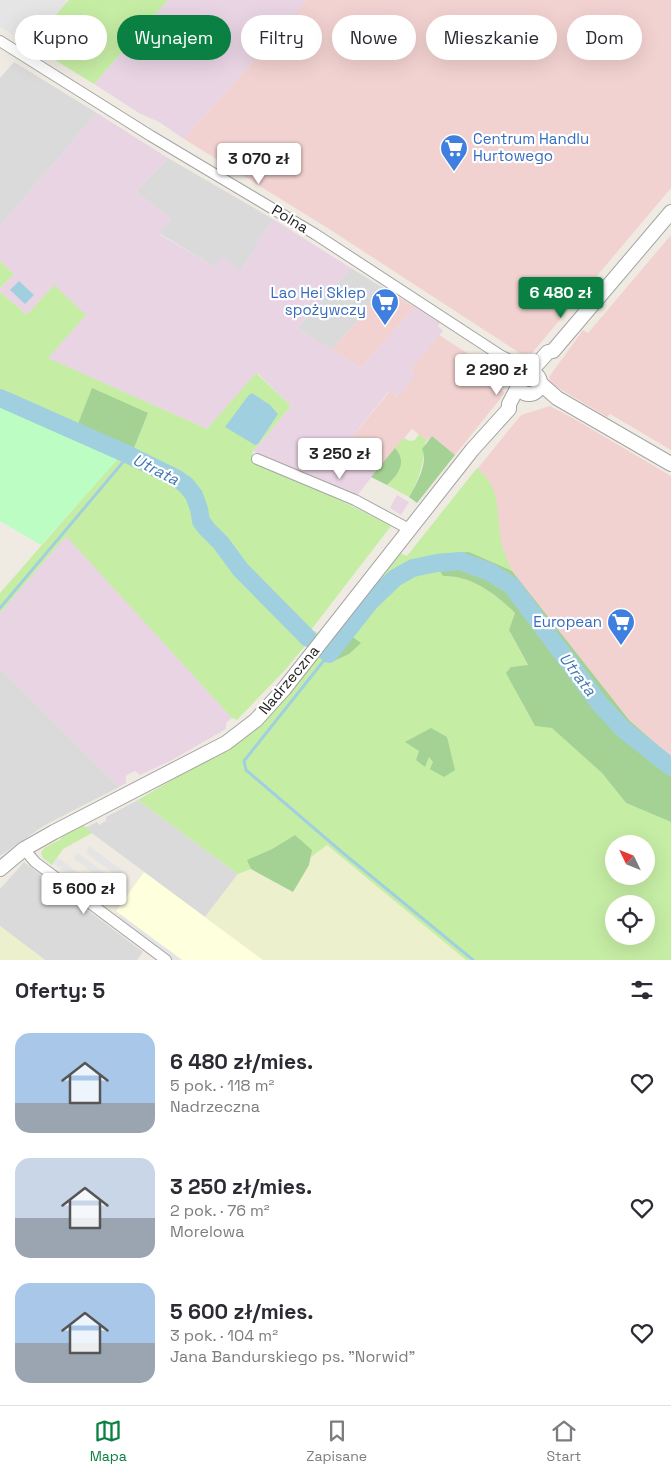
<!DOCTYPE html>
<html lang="pl">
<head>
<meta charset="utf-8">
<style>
	body { margin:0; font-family:"Space Grotesk",sans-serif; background:#f2f2f3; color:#2b2b33; height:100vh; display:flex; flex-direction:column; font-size:19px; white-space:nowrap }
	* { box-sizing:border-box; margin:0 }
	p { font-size:16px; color:#7c7c81 }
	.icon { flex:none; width:28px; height:28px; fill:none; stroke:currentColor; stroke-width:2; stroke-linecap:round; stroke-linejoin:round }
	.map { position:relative; height:960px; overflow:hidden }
	.details { display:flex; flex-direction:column; background:#fff; flex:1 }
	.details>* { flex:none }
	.hud { position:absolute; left:15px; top:15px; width:641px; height:45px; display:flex; gap:10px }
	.needle { width:32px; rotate:313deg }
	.controls { position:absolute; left:605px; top:835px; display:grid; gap:10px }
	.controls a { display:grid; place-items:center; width:50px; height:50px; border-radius:50%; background:#fff; box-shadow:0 5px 20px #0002; font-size:25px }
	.price { position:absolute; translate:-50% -42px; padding:0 11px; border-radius:5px; background:#fff; color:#222; font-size:16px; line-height:32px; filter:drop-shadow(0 1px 2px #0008) }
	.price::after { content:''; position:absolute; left:50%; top:30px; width:15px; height:11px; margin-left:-8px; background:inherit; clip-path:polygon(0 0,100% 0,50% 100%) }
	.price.on { background:#0b8043; color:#fff }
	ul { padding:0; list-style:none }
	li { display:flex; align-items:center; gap:15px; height:125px; padding:0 15px }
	li span { display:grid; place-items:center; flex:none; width:140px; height:100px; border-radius:15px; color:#555 }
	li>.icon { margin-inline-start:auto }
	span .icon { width:60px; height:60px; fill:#fffc; stroke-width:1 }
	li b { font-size:21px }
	h2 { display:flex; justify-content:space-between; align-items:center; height:60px; padding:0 15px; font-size:21px }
	.pill { padding:0 18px; border-radius:22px; background:#fff; box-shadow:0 5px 20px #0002; font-size:18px; line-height:45px }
	.pill.on { background:#0b8043; color:#fff }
	.dock { display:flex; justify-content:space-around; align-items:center; height:70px; border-top:1px solid #e1e1e2; background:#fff; font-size:14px; color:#7c7c81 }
	.dock a { display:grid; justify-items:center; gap:2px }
	.dock .on { color:#0b8043 }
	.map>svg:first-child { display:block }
</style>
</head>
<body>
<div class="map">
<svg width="671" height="960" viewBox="0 0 671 960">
	<rect width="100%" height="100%" fill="#efebe2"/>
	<!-- residential -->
	<path fill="#dbdada" d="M14,62L97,113L0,226V78Z
		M168,158L273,219L241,270L215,267L159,233L171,219L136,192Z
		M351,268L385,289L332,350L297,328Z
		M0,668L119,787L45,825L0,856Z
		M138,800L238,874L205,917L85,828L97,822L99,825L106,821V817Z
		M24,862L143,952L137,960H45L0,926V889Z"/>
	<!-- commercial -->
	<path fill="#f2d2d0" d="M307,0H671V188L532,353L521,354L326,227L184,139Z
		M671,235V450L610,414L607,417L550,383L549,377L583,330L588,333Z
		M385,289L415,307L361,368L332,350Z
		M439,335L508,379L501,389L505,393L455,455L432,436L427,441L412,429L382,464L344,447L390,391L397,397L414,375L411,372L414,365Z
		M550,406L571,417L671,476V757L629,720L407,556L521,415Z"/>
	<!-- industrial -->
	<path fill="#e9d4e4" d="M168,0H307L184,139L159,122L139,113L94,84Z
		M97,113L168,158L136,192L171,219L159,234L215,267L222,257L241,270L273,219L351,268L297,328L361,368L415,307L440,323L438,326L443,331L414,365L411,372L415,375L398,397L389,391L344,447L382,464L356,497L253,451L291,406L257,373L207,429L47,358L86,315H27L0,292V288L14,274L0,261V226Z
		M397,495L409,502L401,515L390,508Z
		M66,535L232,718L226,723V729L172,760L140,775L135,771L129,774L126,776V783L119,787L0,668V613Z"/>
	<!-- education -->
	<path fill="#feffdc" d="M144,872L263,960H182L153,939L116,911Z"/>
	<!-- farmland -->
	<path fill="#ecf0cc" d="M327,845L466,960H263L205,917L238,874L251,869L293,892L309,865L311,857Z
		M0,926L45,960H0Z"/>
	<!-- grass -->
	<path fill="#c6eda4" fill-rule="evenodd" d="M69,0H168L94,84L29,44Z
		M0,261L14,274L0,288Z
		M54,285L86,315L48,358L207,429L256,373L291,406L253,451L251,460L350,505L391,526L311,630L319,633L305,646L286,669L237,720L232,718L66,536L0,613V593L118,458L0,407V292L27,315ZM148,413L134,448L103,435L85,433Z
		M419,434L427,441L425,443C424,463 419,480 409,497L387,485C398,475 408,462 395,448L404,438L410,441L415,440Z
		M477,468C502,489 496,512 501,541C503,552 509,562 512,571L469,552L443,576C471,575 496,594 515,613L509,630L528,666L511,667L517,693L535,726L552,727L602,773L626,803L671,822V960H466L327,845L311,857V850L295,835L272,849L248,860L251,869L238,874L138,800L219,752L258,726L283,701L319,653L332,662L349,654L352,635L339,627L399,553L407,556ZM614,844H646V876H614ZM614,904H646V936H614Z
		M81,823L92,833L63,849L52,865L43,858L41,853L44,848L61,839L59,835Z"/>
	<!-- forest -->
	<path fill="#a4d294" d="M92,388L148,413L134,448L103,435L85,433L76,429Z
		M432,436L455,455L417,503L409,497C416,485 429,462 422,449Z
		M395,448C408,462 398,475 387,485L371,477Z
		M469,552L512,571L629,720L671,757V822L626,803L602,773L552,728L535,726L506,673L511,667L528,665L509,630L515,613C496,594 471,575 443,576L440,571L437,554Z
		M339,627L361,643L349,654L332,662L319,653Z
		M431,728L447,737L455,770L444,777L430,769L433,762L429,757L425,767L416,760L419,751L405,742Z
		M295,835L312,850L309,865L293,892L251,869L247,860L272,849Z"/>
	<!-- park -->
	<path fill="#bcfdc3" d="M0,407L119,458L41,545L0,521Z"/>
	<!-- parking -->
	<path fill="#e5e5e5" d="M0,0H69L29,44L0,27Z
		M89,846L125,872L120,878L86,853Z
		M78,853L116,882L113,888L73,858Z
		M57,857L108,895L103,900L53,863Z
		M121,915L182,960H171L117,919Z"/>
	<!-- water -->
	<path fill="#a0d0e0" d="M19,281L34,295L25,304L10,290Z
		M252,393L270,405L278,414L258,444L255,445L225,427L248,396Z"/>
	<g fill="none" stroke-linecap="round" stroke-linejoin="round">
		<!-- stream -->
		<path stroke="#a0d0e0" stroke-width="3" d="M0,608L129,455
			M329,654L244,761L246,770L343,853L473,960"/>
		<!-- river -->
		<path stroke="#a0d0e0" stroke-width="18" d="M0,398L129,455L176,478L186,485L194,495L199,509L201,521L207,529L221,543L240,569L308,638
			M324,650L329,654L370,602L395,578L413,568L437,563L460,561L490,572L512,586L599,703L623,729L671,767"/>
		<!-- minor casing -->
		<g stroke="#a4a4a4" stroke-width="12">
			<path id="minor" d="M0,41L151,136L315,234L500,355L510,360L525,373
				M500,355L501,360L518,380
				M257,459L355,500L409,529
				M24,849L35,862L166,960"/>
		</g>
		<!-- tertiary casing -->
		<g stroke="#a4a4a4" stroke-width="16">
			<path id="tertiary" d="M530,372L548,352L553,351L671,212
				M518 383a11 11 0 1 1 22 0a11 11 0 1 1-22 0Z
				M540,383L557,398L671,464
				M0,869L24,849L54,832L226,743L256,720L284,689L472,450L509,409V404L518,387"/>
		</g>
		<!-- minor -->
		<use href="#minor" stroke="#fff" stroke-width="10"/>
		<!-- tertiary -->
		<use href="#tertiary" stroke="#fff" stroke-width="14"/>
	</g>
	<!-- icons -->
	<defs>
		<g id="supermarket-pin" transform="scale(1.4375)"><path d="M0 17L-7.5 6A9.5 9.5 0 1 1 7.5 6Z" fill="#3f7fe0" stroke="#fff"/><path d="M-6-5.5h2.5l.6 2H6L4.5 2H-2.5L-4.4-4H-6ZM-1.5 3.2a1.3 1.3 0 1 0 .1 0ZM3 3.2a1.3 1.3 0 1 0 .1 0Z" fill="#fff"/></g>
	</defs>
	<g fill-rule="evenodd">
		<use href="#supermarket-pin" x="454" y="148"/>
		<use href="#supermarket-pin" x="385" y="302"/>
		<use href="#supermarket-pin" x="621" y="622"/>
	</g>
	<g text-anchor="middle" stroke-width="4.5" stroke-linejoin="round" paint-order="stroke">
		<!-- shop labels -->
		<g font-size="15" fill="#366cbe" stroke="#fff" text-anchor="end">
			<text x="473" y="144" text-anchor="start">Centrum Handlu<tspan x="473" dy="17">Hurtowego</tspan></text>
			<text x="366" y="298">Lao Hei Sklep<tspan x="366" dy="17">spożywczy</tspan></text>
			<text x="602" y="627">European</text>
		</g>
		<!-- street labels -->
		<g font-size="15" fill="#1d1d1d" stroke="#fff">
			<text transform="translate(290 219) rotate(31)" y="5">Polna</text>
			<text transform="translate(289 680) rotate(-50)" y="5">Nadrzeczna</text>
		</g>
		<!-- water labels -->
		<g font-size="16" font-style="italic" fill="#4378b3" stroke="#fff">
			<text transform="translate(156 469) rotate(27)" y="6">Utrata</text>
			<text transform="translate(578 674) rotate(53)" y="6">Utrata</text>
		</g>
	</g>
</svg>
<div class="controls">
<a><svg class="needle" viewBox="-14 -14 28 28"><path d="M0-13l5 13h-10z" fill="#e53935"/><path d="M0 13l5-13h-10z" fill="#7c7c81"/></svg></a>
<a><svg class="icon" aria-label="locate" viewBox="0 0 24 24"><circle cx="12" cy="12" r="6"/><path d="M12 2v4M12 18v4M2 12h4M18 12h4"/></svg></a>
</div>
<b class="price" style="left:259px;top:185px">3 070 zł</b>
<b class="price on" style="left:561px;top:319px">6 480 zł</b>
<b class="price" style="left:497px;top:396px">2 290 zł</b>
<b class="price" style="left:340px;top:480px">3 250 zł</b>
<b class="price" style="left:84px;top:915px">5 600 zł</b>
<div class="hud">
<a class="pill">Kupno</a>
<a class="pill on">Wynajem</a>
<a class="pill">Filtry</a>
<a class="pill">Nowe</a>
<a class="pill">Mieszkanie</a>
<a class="pill">Dom</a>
</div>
</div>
<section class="details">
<h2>Oferty: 5<svg class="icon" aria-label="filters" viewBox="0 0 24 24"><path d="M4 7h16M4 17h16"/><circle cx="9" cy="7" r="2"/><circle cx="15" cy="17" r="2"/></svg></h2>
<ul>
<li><span style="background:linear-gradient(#a9c7e8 70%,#9aa5b1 0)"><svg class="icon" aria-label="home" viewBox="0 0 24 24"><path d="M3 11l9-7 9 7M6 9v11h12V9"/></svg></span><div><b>6 480 zł/mies.</b><p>5 pok. · 118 m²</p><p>Nadrzeczna</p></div><svg class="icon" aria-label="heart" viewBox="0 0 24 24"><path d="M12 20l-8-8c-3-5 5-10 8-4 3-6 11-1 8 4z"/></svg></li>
<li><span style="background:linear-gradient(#c9d6e8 60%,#9aa5b1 0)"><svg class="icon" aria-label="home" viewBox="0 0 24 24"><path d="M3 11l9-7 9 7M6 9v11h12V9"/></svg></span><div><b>3 250 zł/mies.</b><p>2 pok. · 76 m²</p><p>Morelowa</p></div><svg class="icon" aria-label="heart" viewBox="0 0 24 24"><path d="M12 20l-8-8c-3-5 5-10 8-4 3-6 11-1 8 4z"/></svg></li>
<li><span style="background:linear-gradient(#a9c7e8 60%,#9aa5b1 0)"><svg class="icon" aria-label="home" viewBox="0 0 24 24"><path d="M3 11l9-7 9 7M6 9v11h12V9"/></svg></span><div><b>5 600 zł/mies.</b><p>3 pok. · 104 m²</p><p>Jana Bandurskiego ps. &quot;Norwid&quot;</p></div><svg class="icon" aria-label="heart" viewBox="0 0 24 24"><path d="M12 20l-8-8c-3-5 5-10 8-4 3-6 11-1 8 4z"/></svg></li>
</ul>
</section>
<nav class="dock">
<a class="on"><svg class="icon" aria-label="map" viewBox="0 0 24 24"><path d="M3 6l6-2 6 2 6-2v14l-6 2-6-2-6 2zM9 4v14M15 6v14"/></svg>Mapa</a>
<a><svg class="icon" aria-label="saved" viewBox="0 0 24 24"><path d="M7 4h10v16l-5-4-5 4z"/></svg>Zapisane</a>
<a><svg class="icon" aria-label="home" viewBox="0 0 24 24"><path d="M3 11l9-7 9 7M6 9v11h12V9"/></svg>Start</a>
</nav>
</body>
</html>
